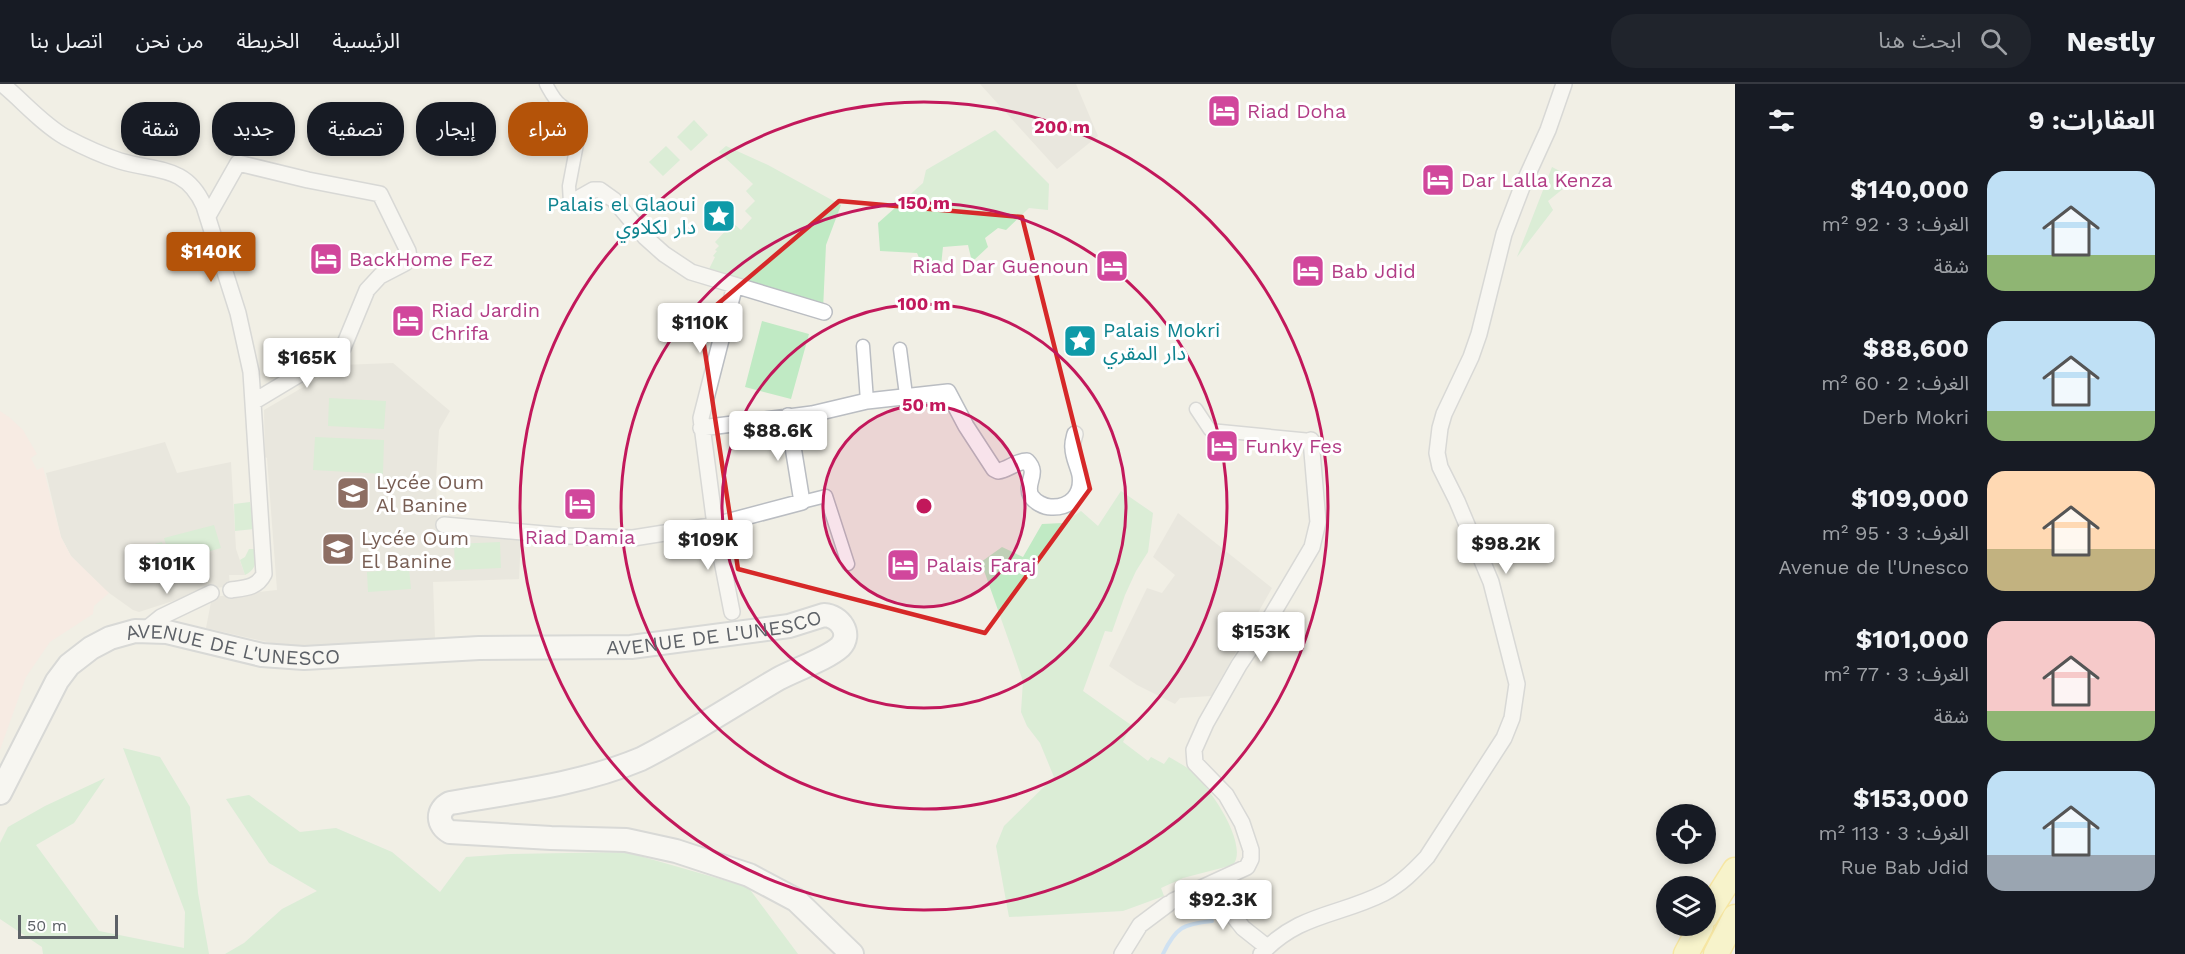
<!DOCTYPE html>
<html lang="ar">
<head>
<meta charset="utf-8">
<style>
	body { margin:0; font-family:"Work Sans","Noto Sans Arabic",sans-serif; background:#20242c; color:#f1f3f6; direction:rtl; height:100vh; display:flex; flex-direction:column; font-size:22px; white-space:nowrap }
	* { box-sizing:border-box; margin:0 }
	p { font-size:20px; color:#9ea1a6 }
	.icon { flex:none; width:33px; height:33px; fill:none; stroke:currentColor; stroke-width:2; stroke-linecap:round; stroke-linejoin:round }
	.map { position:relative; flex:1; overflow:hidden; direction:ltr }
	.side { display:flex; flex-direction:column; background:#171b24; width:450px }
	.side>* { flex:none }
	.hud { position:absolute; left:18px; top:18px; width:570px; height:54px; direction:rtl; display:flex; gap:12px }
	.controls { position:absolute; left:1656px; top:720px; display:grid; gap:12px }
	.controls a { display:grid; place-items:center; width:60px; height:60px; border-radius:50%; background:#171b24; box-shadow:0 3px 9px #0003; font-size:30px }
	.scale { position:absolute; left:18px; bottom:15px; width:100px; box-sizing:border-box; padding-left:6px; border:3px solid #5d6167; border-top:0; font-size:16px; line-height:21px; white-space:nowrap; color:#5d6167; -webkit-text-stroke:4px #fff; paint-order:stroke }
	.price { position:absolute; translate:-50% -51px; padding:0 14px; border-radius:6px; background:#fff; color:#222; font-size:20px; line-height:39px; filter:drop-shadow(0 2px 3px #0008) }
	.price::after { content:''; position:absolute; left:50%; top:36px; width:18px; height:14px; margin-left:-9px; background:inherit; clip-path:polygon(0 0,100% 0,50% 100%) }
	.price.selected { background:#b45309; color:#fff }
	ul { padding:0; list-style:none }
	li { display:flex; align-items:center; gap:18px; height:150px; padding:0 30px }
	li span { display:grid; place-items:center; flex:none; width:168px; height:120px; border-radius:18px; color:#555 }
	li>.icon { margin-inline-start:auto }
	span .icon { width:72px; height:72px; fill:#fffc; stroke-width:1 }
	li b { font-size:26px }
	h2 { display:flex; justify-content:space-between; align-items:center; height:72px; padding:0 30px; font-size:26px }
	.chip { padding:0 21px; border-radius:24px; background:#171b24; box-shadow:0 3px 9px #0003; font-size:21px; line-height:54px }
	.chip.selected { background:#b45309; color:#fff }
	header { display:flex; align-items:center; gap:36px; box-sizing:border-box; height:84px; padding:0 30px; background:#171b24; border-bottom:2px solid #363941 }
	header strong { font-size:28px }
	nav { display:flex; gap:33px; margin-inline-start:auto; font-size:21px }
	.search { width:420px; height:54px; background:#20242c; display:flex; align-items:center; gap:15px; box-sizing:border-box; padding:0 21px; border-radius:24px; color:#9ea1a6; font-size:22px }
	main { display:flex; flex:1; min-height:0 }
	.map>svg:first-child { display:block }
</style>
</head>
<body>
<header>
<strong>Nestly</strong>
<div class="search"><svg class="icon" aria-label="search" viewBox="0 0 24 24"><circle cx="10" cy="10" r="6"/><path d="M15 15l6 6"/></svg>ابحث هنا</div>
<nav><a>الرئيسية</a><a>الخريطة</a><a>من نحن</a><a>اتصل بنا</a></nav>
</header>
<main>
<section class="side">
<h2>العقارات: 9<svg class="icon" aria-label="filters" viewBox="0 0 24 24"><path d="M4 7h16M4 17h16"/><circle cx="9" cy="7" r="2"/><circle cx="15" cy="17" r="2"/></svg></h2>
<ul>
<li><span style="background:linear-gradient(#bfe0f5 70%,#8fb573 0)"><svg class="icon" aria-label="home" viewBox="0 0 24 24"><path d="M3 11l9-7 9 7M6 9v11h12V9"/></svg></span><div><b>$140,000</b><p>الغرف: 3 · 92 m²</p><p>شقة</p></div></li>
<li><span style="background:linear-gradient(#bfe0f5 75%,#8fb573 0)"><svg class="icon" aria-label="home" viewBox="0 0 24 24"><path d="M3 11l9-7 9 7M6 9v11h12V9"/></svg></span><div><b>$88,600</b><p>الغرف: 2 · 60 m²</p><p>Derb Mokri</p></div></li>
<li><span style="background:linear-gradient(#ffd9b3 65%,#c2b280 0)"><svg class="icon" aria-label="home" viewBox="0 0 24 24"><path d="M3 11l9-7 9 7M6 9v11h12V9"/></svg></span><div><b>$109,000</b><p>الغرف: 3 · 95 m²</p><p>Avenue de l'Unesco</p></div></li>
<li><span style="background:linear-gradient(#f6c9c9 75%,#8fb573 0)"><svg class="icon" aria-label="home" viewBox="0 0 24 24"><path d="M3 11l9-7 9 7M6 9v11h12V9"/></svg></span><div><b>$101,000</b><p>الغرف: 3 · 77 m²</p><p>شقة</p></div></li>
<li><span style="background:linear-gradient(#bfe0f5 70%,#9aa5b1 0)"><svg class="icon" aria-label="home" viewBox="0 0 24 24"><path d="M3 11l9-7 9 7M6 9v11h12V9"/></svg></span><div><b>$153,000</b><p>الغرف: 3 · 113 m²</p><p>Rue Bab Jdid</p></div></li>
</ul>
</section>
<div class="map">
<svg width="1735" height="870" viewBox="0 0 1735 870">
	<rect width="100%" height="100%" fill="#f1efe5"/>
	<!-- education -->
	<path fill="#e1ded4" d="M980,0H1076L1098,52L1057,85Z
		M393,279L450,327L439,346L436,396L438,446L521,452L519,495L433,498L435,554L308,562L286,566L284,562L206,544L212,513L277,506L267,374L265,373L264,326L341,281Z
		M165,358L177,389L231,378L236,465L245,491H229L230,502L210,505L139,528L133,526L98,501L71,472L61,453L46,389Z
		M1178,429L1272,504L1211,612L1180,614L1175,620L1137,601L1109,582L1147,504L1162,509L1175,491L1153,473Z"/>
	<!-- medical -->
	<path fill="#fee7e1" d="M0,327L9,333L23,346L37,370L31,374L37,386L43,383L61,453L71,472L109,509L94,522L93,530L50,558L26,593L0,666Z"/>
	<!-- green -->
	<path fill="#c0eac4" d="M694,36L708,51L691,67L677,53Z
		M995,46L1049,100L1048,126L1029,124L1006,146L998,144L985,154L988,163L972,178L968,161L943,163L941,182L923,183L917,169L880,167L878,139L923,99L926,86Z
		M666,62L680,76L663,92L649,78Z
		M726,62L768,81L841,121L826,161L823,226L708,187L715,173L713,172L717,167L715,166L719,162L715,158L733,139L741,146L752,134L745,127L755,117L746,107L753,100L719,68Z
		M1552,83L1575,95L1548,117L1553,126L1517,173Z
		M762,237L809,250L791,315L745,303Z
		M329,314L386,317L384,345L328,342Z
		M315,353L384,356L383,390L313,386Z
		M1121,407L1153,429L1148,468L1136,487L1125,511L1112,548L1105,547L1083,607L1131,641L1123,658L1148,677L1151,673L1164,680L1169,673C1176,677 1183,681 1189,685C1207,699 1250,760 1233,781L1183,794L1161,804L1164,812L1123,827L1009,833L996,762L1004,742L1054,693L1040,659L1027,642L1021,628L1023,597L981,478L1002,463L1023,473L1042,440L1063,439L1081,427L1098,442Z
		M250,418L254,445L235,447L234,420Z
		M214,441L221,464L171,478L164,454Z
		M162,458L167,476L133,485L128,467Z
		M500,458L501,484L455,486L454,460Z
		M249,465H256C256,477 257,485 245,491L240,476L245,473Z
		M409,484L411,505L368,508L367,488Z
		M123,664L160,673L190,723L198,809L209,870H43L42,863L0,835V759L8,743L45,722L105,694L74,739L36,761L99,847L184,864L185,828Z
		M249,711L300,748L336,744L392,768L440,808L466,773L511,770L626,768L748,803L798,870H225L244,859L282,825L317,807L269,779L226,715Z"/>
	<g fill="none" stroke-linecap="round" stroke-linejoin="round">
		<!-- stream -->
		<path stroke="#a7d1ff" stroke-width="4" d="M1163,870C1176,843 1183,840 1212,837"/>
		<!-- pedestrian casing -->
		<g stroke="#babdc2" stroke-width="15">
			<path id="pedestrian" d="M546,0C550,7 554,16 561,21C573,31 577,26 580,44L569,102L570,119
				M863,262L867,317
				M900,265L906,311
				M1196,325L1210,346L1311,356
				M802,418L826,412L848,480"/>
		</g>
		<!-- minor casing -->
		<g stroke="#babdc2" stroke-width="18">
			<path id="minor" d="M2,0C23,17 41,39 65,53C82,62 101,71 120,77C157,88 186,81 204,122L238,229L251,288L264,490C257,504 245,504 231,506
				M570,119L593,106H600L614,116L645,153L664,170L691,188L824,228
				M208,132L238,79L308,96L380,110L408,167L409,173L405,179L380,192L367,206L343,264L253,318
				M701,344L812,330L867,317L948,308L966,342L994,385L998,387C1008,386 1016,377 1027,377C1040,390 1024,399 1031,412C1035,418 1044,423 1051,423C1070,424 1083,411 1080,391C1078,382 1073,373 1073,364C1072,360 1074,354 1075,350
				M444,441L567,452L633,454L715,441L802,418L788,332
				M732,528L715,441L701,334L735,201
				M145,546L161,533L211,509
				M1209,801L1243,844L1267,863
				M1173,817L1247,783L1251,775V766L1242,739L1226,711L1195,679L1194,666L1206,639L1239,581L1266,541L1312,463L1318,438L1311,356
				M1122,870L1140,841L1168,820
				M1261,870C1299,829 1339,832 1384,809C1401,800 1414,787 1427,773L1504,654L1512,634L1517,600L1491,498L1457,417L1440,383L1437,369L1440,344L1444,330L1471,273L1479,250L1504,150L1522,103L1548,46L1564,0"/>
		</g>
		<!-- secondary casing -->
		<g stroke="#bbbec4" stroke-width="26">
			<g id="secondary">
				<path id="s1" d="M0,709L57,597L69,581L91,564L110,554L135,547L167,548L262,571L304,574L479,564L631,563L789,542L824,531C840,532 853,550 840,563C827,575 794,586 778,595C732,622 688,651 641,675C581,700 514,708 450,719C436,726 437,741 450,748L551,754L626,756L676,767L749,791L796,816L852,870"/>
			</g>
		</g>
		<!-- primary casing -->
		<g stroke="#fddc52" stroke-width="27">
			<path id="primary" d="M1706,832L1735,786
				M1686,870L1701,842
				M1716,870L1735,833"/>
		</g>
		<!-- pedestrian -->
		<use href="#pedestrian" stroke="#fff" stroke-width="12"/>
		<!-- minor -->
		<use href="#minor" stroke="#fff" stroke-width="15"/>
		<!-- secondary -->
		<use href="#secondary" stroke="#fff" stroke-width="22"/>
		<!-- primary -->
		<use href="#primary" stroke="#fff9ac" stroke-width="24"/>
	</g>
	<!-- marked area -->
	<path d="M0 0H1735V870H0ZM839,117L1022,133L1090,405L985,549L738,485L700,235Z" fill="#f1efe5" fill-opacity=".55" fill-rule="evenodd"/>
	<path fill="none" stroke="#d62828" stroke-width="4.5" stroke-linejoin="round" d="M839,117L1022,133L1090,405L985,549L738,485L700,235Z"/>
	<!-- distance rings -->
	<circle cx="924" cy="422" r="101" fill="#c2185b" fill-opacity=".12"/>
	<g fill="none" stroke="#c2185b" stroke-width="3">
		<circle cx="924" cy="422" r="101"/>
		<circle cx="924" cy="422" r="202"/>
		<circle cx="924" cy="422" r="303"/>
		<circle cx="924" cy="422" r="404"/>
	</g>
	<!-- icons -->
	<defs>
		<g id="hotel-square" transform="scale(1.725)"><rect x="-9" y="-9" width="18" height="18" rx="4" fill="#d1479c" stroke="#fff"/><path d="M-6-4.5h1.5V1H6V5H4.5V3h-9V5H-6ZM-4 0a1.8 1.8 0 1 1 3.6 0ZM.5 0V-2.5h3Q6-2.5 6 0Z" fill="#fff"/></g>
		<g id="sight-square" transform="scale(1.725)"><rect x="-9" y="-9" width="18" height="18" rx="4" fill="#0f9aa8" stroke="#fff"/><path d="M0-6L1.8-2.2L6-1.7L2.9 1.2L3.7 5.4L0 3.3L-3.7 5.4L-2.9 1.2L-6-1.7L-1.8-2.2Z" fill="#fff"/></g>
		<g id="university-square" transform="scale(1.725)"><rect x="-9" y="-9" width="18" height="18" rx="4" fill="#8d6e63" stroke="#fff"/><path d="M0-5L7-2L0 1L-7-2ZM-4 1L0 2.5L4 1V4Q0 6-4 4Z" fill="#fff"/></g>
		<g id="school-square" transform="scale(1.725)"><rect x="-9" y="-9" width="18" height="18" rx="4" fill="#8d6e63" stroke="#fff"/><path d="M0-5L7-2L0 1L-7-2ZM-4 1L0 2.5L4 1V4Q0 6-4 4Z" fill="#fff"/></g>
	</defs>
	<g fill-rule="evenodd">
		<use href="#hotel-square" x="1224" y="27"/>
		<use href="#hotel-square" x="1438" y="96"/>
		<use href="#sight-square" x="719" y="132"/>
		<use href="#hotel-square" x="326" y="175"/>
		<use href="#hotel-square" x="1112" y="182"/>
		<use href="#hotel-square" x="1308" y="187"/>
		<use href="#hotel-square" x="408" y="237"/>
		<use href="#sight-square" x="1080" y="257"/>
		<use href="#hotel-square" x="1222" y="362"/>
		<use href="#university-square" x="353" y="409"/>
		<use href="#hotel-square" x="580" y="420"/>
		<use href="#school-square" x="338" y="465"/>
		<use href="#hotel-square" x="903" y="481"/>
	</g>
	<g text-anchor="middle" stroke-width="6" stroke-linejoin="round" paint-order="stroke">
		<!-- hotel labels -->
		<g font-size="20" fill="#b23c85" stroke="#fff" text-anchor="start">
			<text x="1247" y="34">Riad Doha</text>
			<text x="1461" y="103">Dar Lalla Kenza</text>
			<text x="349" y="182">BackHome Fez</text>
			<text x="1089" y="189" text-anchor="end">Riad Dar Guenoun</text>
			<text x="1331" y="194">Bab Jdid</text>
			<text x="431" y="233">Riad Jardin<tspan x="431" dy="23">Chrifa</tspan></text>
			<text x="1245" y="369">Funky Fes</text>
			<text x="580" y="460" text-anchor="middle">Riad Damia</text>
			<text x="926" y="488">Palais Faraj</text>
		</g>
		<!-- culture labels -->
		<g font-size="20" fill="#0d838f" stroke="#fff" text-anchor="end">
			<text x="696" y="127">Palais el Glaoui<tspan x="696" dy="23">دار لكلاوي</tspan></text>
			<text x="1103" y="253" text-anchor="start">Palais Mokri<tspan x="1103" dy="23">دار المقري</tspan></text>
		</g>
		<!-- education labels -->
		<g font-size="20" fill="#785e54" stroke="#fff" text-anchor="start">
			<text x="376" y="405">Lycée Oum<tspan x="376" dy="23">Al Banine</tspan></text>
			<text x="361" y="461">Lycée Oum<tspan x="361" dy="23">El Banine</tspan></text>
		</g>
		<!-- street labels -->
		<g font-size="20" fill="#5d6167" stroke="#fff">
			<text dy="7" stroke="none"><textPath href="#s1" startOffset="804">AVENUE DE L'UNESCO</textPath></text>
			<text dy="7" stroke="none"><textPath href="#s1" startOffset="320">AVENUE DE L'UNESCO</textPath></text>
		</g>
	</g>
	<circle cx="924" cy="422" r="9" fill="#c2185b" stroke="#fff" stroke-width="3"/>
	<g font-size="18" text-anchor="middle" font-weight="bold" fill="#c2185b" stroke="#fff" stroke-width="6" stroke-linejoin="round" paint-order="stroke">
		<text x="1062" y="49">200 m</text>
		<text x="924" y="125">150 m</text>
		<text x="924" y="226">100 m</text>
		<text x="924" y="327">50 m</text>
	</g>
</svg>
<div class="controls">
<a><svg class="icon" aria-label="locate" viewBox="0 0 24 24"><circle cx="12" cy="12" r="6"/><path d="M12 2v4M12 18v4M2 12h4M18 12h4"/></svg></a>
<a><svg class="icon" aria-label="layers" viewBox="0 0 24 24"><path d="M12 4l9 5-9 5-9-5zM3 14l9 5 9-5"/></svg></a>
</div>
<div class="scale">50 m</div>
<b class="price selected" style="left:211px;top:199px">$140K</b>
<b class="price" style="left:700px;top:270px">$110K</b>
<b class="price" style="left:307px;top:305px">$165K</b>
<b class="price" style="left:778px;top:378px">$88.6K</b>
<b class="price" style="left:708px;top:487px">$109K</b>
<b class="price" style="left:1506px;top:491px">$98.2K</b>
<b class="price" style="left:167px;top:511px">$101K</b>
<b class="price" style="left:1261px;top:579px">$153K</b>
<b class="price" style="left:1223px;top:847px">$92.3K</b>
<div class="hud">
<a class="chip selected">شراء</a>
<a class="chip">إيجار</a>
<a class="chip">تصفية</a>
<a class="chip">جديد</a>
<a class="chip">شقة</a>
</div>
</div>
</main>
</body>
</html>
